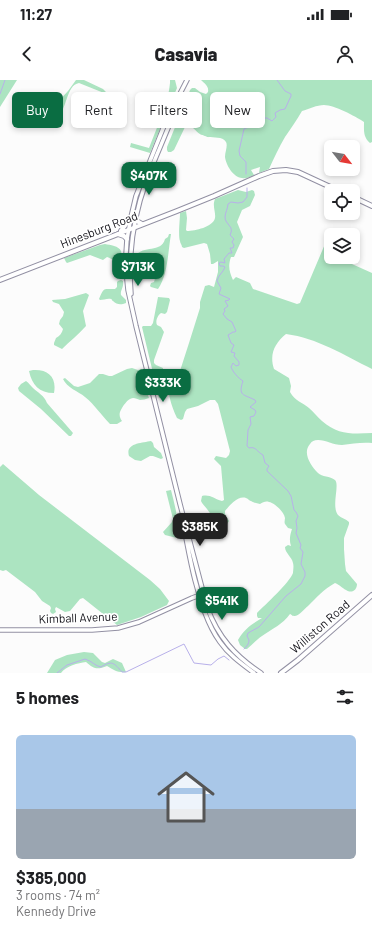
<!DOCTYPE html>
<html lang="en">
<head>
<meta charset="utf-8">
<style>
	body { margin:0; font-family:Barlow,sans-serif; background:#f2f2f2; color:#202124; height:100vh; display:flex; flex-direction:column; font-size:15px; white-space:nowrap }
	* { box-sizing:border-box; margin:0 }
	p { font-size:13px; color:#757577 }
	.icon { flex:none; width:22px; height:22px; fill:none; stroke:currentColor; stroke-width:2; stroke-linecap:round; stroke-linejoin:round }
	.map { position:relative; height:593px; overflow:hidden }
	.drawer { display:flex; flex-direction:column; background:#fff; flex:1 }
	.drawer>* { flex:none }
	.top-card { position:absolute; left:12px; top:12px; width:348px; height:36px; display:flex; gap:8px }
	.needle { width:26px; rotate:121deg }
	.buttons { position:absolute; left:324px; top:60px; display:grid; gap:8px }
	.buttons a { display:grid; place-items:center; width:36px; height:36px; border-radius:6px; background:#fff; box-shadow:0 2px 6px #0003; font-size:20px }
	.price { position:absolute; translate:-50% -34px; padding:0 9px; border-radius:8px; background:#0a6d42; color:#fff; font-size:13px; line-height:26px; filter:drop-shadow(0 1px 2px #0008) }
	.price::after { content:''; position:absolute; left:50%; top:24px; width:12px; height:9px; margin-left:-6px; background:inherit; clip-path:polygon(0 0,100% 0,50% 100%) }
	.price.on { background:#222; color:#fff }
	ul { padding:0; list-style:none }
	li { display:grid; align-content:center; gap:8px; height:212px; padding:0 16px }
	li span { display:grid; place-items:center; height:124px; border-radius:6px; color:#555 }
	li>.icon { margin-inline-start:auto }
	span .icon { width:72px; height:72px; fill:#fffc; stroke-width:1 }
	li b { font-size:17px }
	h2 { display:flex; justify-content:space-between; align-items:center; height:48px; padding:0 16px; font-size:17px }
	.chip { padding:0 14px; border-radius:6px; background:#fff; box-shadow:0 2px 6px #0003; font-size:14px; line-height:36px }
	.chip.on { background:#0a6d42; color:#fff }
	.status { display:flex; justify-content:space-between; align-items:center; height:28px; padding:0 20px; background:#fff; direction:ltr }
	.status svg { height:11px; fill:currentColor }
	header { display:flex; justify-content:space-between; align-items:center; height:52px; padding:0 16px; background:#fff; font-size:18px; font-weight:800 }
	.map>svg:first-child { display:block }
</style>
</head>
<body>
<div class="status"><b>11:27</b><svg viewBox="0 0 49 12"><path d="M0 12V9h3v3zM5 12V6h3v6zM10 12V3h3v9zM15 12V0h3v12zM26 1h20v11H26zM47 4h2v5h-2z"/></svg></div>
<header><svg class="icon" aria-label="back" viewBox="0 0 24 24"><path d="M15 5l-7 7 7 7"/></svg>Casavia<svg class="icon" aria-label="person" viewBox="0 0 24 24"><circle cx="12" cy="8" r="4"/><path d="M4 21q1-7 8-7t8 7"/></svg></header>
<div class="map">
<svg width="372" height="593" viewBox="0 0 372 593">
	<rect width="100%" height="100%" fill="#fcfcfc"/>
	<!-- green -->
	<path fill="#ace4c1" d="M0,0H17L0,27Z
		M76,0H84L103,9L106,12L104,13L79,3C66,5 67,31 57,37L55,32L56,24L68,11Z
		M170,0H175L177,8L150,73L130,67L131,63L149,68L160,40L141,30L140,28L142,26H144L159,31C167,26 169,12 170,3Z
		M201,0H372V62L370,63C363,57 364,51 364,42C355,36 334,25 324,25C317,25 309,29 302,31C297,40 291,48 285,57C279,67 274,78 269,89L259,93L260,87L251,90L254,95C250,97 246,99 242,98C233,97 226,85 225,77C225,72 228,66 226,62C222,56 214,58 208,57C207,57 203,55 202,55C196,53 191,42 185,47L174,70L171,72H168L167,70V67L190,10L192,8H195L200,12L206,14L208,12C209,6 205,4 201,0Z
		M238,110L246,112L252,110L254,111L255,115L250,126L242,130L237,142L243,157L234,177H231C228,185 229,192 233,200L236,197L250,203L253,209L297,224L300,223L325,164V161L327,155H331V177H342L343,180L372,193V289C344,275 317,258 286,254C275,263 269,274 274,289L289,298L291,306L290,312C295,321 302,322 309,328C314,332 317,337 322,341C338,355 352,354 372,353V363C361,362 352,364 342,365C333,365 326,360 318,360C314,360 312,361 310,364C302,373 311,386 318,393C322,397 330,396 335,400C340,405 331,426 338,435C341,438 346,439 349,442V444L344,458V469L345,484L346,491L357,504C357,510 352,514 346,510C342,508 340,505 335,503C324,509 316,518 308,526C304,529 300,535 295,536C292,536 292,535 290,534C283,544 272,549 262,556C256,560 252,565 247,569H245L240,565L238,560C244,549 252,544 262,538H258L257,536V533C265,525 290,502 293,493C293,491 294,486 293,483C292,477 285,473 285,467L288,465L291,466C289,460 290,455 292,449L288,448L285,444C284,442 285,440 285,438C284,432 275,423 269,422C266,421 263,422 260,424C257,423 254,423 251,421C248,420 249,419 246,418C238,415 229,426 225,431V434L229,441L227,444C214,445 214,438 207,429C205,426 202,424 201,421L202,416C210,414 214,419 222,421L224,420L221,386L214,379L216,376L226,378L229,375L230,371L218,324L215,320H210L198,326L187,329L185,332L183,339L181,340L177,338C171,326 167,310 167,296L169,294L176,296L179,294L189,263L200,228V222L205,206L209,205L214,207L218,192V181L213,184H211L210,174L207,164L204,163L184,168L182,167C182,165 180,163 180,161C178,156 180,140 180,133L186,131L187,138L186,150L187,151C195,151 213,147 215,138C216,132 212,126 215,119Z
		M169,154H171C168,171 168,195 158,209L151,207L150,206L151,203L154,202C158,189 159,177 142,177L140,180L135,190H133C134,187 133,180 135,177C142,164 161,174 165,159L168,157Z
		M105,164C110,165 119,166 121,171C122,174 121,179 121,182C115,182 113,179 107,177L103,180L90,175L67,183L66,182L64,178L100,165Z
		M121,200L123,201C124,208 120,210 121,215L126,220V223C121,225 117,225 113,221C112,221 112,219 111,219C108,218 103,220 100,220L99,219C104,207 103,209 115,209L117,207V202L118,201Z
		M86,213L89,215L83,231L86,246C78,255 70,261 62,269L54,265V263L56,258C60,256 62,253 63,249L59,244L60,240L63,236L64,232L59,224L53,222L52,220L65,219Z
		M158,217L169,218L170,220L167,232L165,234L161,233C158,235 155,241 157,245L161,247L164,252L154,280V283L156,285L163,288V302L166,317L159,318L142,247L143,246H151L153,243Z
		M132,288L138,290L142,289C141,297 138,302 144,309C146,313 148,314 149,318C146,319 143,320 140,320C137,319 136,318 133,318C128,318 122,327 120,332C119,335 120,338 122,341L117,344H110C101,335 95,325 85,317C78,311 67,308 63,299L65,298L74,306L78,307L90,303L99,294H103L109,296H112L127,289Z
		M33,290C48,289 57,297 54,313C39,313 32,305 29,291Z
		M26,301C29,303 30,305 33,308C38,313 44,315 47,323L73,353L71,356H69L41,329L19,311L18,308L21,304Z
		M151,361L153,363L154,367L161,373L163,378L161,379L153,376H150L141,381L135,380L129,376C125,363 142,363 151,361Z
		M3,384L39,415L150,500L160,509L169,521L167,525L141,537L117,545L83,518L80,519L70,531L65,532L56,527L55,529L56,532L53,534L51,533L50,531L51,528L50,526L42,521L35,512L6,490L3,491L0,490V387Z
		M171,410C175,426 179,441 179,457L177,458L165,455L163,452L172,442L173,439L166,411Z
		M84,572L93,573L102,582L105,583L113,579L122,583L126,592C118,593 114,590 107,586C97,590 94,589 86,582C78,583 66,586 61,593H47L55,580L67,575Z"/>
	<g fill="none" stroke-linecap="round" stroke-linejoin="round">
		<!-- stream -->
		<path stroke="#b8b0ea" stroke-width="1" d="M0,14L5,0
			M246,94V82L240,76L239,71L244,49L246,48L250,47L252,43L257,39L261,43L263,42L265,38H267L272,41L276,37L275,33L280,30L285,29L291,16V14L285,11L277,0
			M244,569C247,566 249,564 249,560L247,556L248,553L259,547L286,516L301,504L305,496V492L301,484L303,472L300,468L301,465L296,453L297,448L296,441L298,436L296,432L294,430L291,416L288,411L267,391V389L269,386L265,383L263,375C257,372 256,366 249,368L247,366L248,350L251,344L250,337L254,336L256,332L255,330L250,327L256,322L255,320C243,314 238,316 243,301C238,298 233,292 231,287L233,283L236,286L239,285V282L234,276L235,273L231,272L234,265L231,263L228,255L233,252H235L236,251L232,242L227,239L223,234L225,231L224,229L228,226L225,221L229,220L230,219L219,214L221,208L217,201C218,195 223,193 225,187L223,186H220L219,183L221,182L225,183L224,179L229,173H232L230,168H233L234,165L232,162L234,159L230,155C235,146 225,145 225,137C225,133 228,128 228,124L231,122L238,123L243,122L247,117V108
			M57,593L67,585L85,579C92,581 95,586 101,587C112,580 114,583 122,592H126L184,564L194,583L211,585L218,579L224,576L229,580"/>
		<!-- secondary casing -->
		<g stroke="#9290a3" stroke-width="5.5">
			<path id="secondary" d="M187,0L166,41L136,116L131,137L127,159L126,174V190L128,210L136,246L180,424L207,527C218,557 235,576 261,593
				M131,214C128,176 133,138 146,102C156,75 169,48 179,20
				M183,443C187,462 190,481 195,500C201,522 207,544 220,562C229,575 242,584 254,593
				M0,550H92L118,548L139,542L192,518L203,514"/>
		</g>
		<!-- primary casing -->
		<g stroke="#9290a3" stroke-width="6">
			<path id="primary" d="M353,117L372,126
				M135,140L142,144
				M121,151L131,137
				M118,154L124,156L127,159
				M0,200L177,131L214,116L259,96L273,91L286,90L298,92L339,111
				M281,593L298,580L372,515"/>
		</g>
		<!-- secondary -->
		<use href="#secondary" stroke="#fff" stroke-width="3.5"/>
		<!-- primary -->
		<use href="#primary" stroke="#fff" stroke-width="4"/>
	</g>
	<g text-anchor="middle" stroke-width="3.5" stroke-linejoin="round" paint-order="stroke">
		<!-- street labels -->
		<g font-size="12" fill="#131219" stroke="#fff">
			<text transform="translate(99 150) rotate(-21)" y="4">Hinesburg Road</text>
			<text transform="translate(78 538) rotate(-2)" y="4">Kimball Avenue</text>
			<text transform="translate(320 547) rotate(-41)" y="4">Williston Road</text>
		</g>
	</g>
</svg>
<div class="buttons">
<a><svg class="needle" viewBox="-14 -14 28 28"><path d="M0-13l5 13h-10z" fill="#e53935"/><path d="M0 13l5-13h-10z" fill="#757577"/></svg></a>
<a><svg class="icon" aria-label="locate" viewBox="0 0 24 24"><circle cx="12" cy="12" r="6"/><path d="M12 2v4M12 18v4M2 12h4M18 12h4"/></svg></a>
<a><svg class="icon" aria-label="layers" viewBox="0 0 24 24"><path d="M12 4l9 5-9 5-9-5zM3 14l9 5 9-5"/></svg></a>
</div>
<b class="price" style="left:149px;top:116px">$407K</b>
<b class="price" style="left:138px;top:207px">$713K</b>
<b class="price" style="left:163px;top:323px">$333K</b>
<b class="price on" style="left:200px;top:467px">$385K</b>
<b class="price" style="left:222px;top:541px">$541K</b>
<div class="top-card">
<a class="chip on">Buy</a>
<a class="chip">Rent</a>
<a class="chip">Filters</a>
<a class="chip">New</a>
</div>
</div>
<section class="drawer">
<h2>5 homes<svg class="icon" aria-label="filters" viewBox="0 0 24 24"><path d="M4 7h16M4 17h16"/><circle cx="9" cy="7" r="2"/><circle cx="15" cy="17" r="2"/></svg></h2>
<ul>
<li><span style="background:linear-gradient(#a9c7e8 60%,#9aa5b1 0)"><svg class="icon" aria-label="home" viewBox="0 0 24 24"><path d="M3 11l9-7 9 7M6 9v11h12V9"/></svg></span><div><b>$385,000</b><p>3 rooms · 74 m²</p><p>Kennedy Drive</p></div></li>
</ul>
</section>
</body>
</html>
